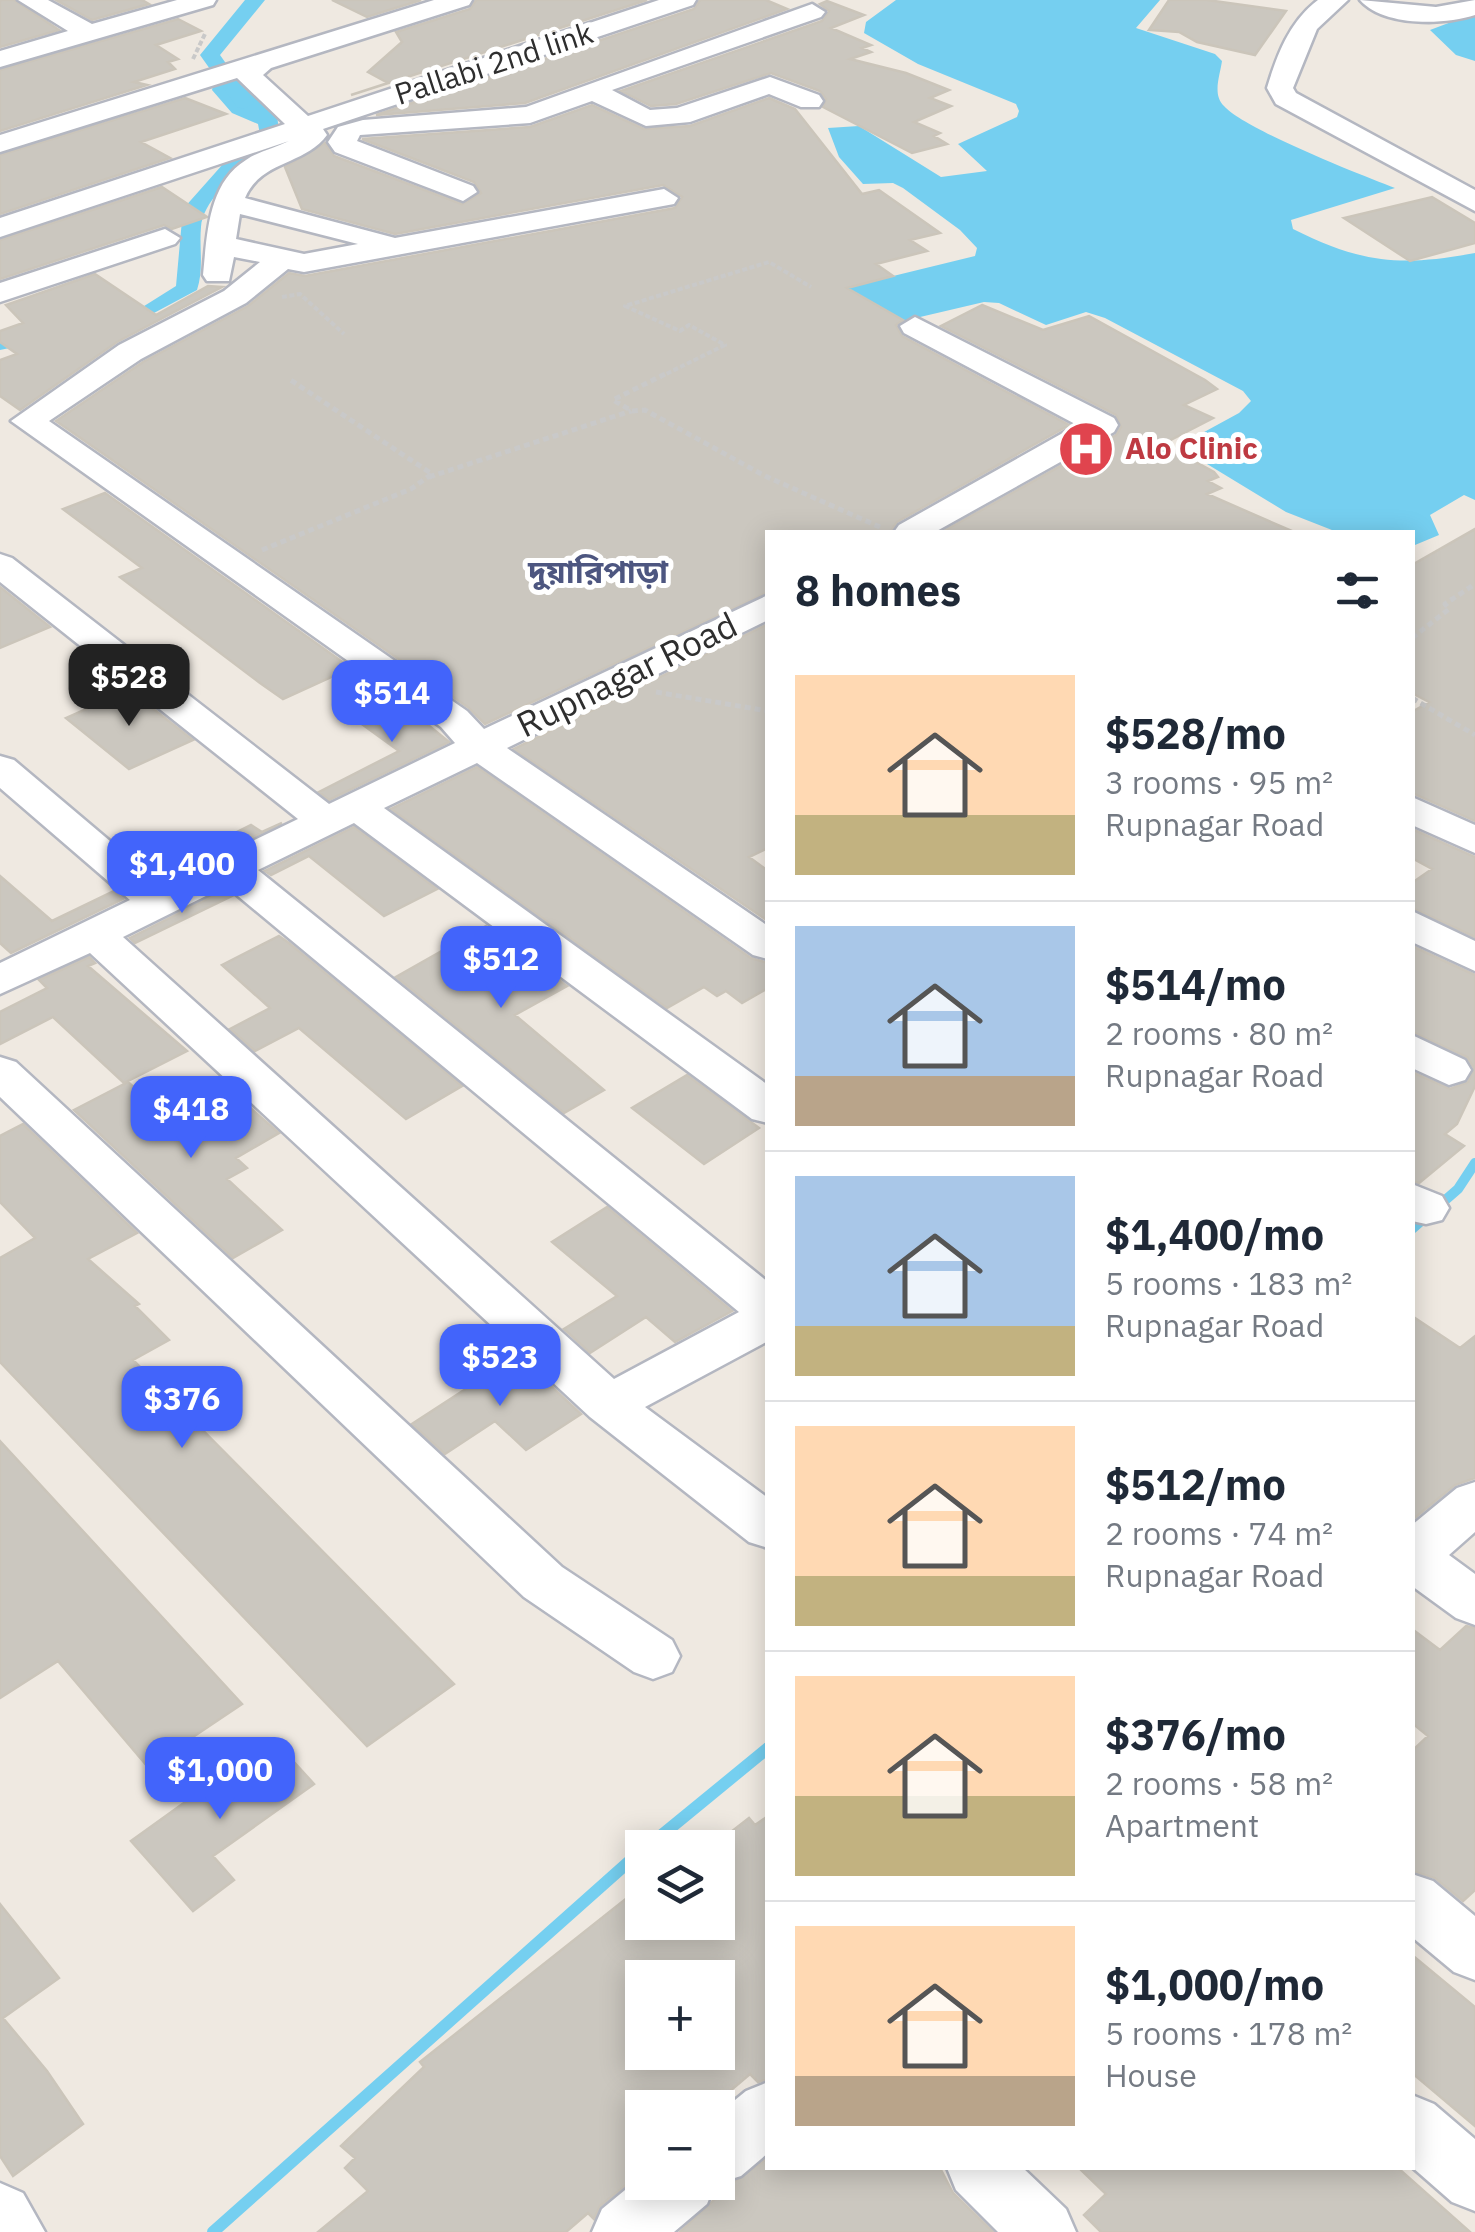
<!DOCTYPE html>
<html lang="en">
<head>
<meta charset="utf-8">
<style>
	body { margin:0; font-family:"IBM Plex Sans","Noto Sans Bengali",sans-serif; background:#f6f6f7; color:#1f2937; height:100vh; display:flex; flex-direction:column; font-size:38px; white-space:nowrap }
	* { box-sizing:border-box; margin:0 }
	p { font-size:32px; color:#747a83 }
	.icon { flex:none; width:55px; height:55px; fill:none; stroke:currentColor; stroke-width:2; stroke-linecap:round; stroke-linejoin:round }
	.map { position:relative; flex:1; overflow:hidden }
	.details { position:absolute; left:765px; top:530px; width:650px; height:1640px; display:flex; flex-direction:column; background:#fff; border-radius:0px; box-shadow:0 5px 25px #0003 }
	.details>* { flex:none }
	.fabs { position:absolute; left:625px; top:1830px; display:grid; gap:20px }
	.fabs a { display:grid; place-items:center; width:110px; height:110px; border-radius:0px; background:#fff; box-shadow:0 5px 25px #0003; font-size:50px }
	.price { position:absolute; translate:-50% -85px; padding:0 22px; border-radius:20px; background:#4264fb; color:#fff; font-size:32px; line-height:65px; filter:drop-shadow(0 2px 5px #0008) }
	.price::after { content:''; position:absolute; left:50%; top:60px; width:30px; height:22px; margin-left:-15px; background:inherit; clip-path:polygon(0 0,100% 0,50% 100%) }
	.price.active { background:#222; color:#fff }
	ul { padding:0; list-style:none }
	li { display:flex; align-items:center; gap:30px; height:250px; padding:0 30px }
	li+li { border-top:2px solid #e0e1e3 }
	li span { display:grid; place-items:center; flex:none; width:280px; height:200px; border-radius:0px; color:#555 }
	li>.icon { margin-inline-start:auto }
	span .icon { width:120px; height:120px; fill:#fffc; stroke-width:1 }
	li b { font-size:42px }
	h2 { display:flex; justify-content:space-between; align-items:center; height:120px; padding:0 30px; font-size:42px }
	.map>svg:first-child { display:block }
</style>
</head>
<body>
<div class="map">
<svg width="1475" height="2232" viewBox="0 0 1475 2232">
	<rect width="100%" height="100%" fill="#efe9e1"/>
	<!-- water -->
	<path fill="#75cff0" d="M896,0H1160L1136,28L1215,54L1222,61C1220,76 1212,94 1224,106C1244,129 1361,175 1395,188L1291,220L1293,229C1361,263 1400,267 1475,253V500L1464,495L1430,515L1439,535L1415,545L1412,532H1337L1286,512L1184,450V443L1239,413L1251,401L1243,391L1105,318L1086,312L1046,325L999,303L984,302L886,325L840,289L975,256L977,248L960,230L903,188L893,183L863,184L839,157L828,128L859,126L941,177L987,171L958,144L1017,117L1019,111L1016,104L918,64L864,33L866,22Z
		M1475,13V61L1456,55L1430,30Z
		M244,79L277,114L280,141C255,156 203,195 201,227C199,248 204,269 197,290L139,321L0,350V336L133,313L176,286L183,209L223,164L262,145L258,124L232,113L212,90L213,86Z"/>
	<g fill="none" stroke-linecap="round" stroke-linejoin="round">
		<!-- stream-far1 -->
		<path stroke="#75cff0" stroke-width="10" d="M1412,1229L1458,1189L1475,1163"/>
		<!-- stream -->
		<path stroke="#75cff0" stroke-width="12" d="M646,1848L768,1748
			M213,2232L642,1850"/>
		<!-- canal -->
		<path fill="#75cff0" fill-rule="evenodd" d="M245,0H265L220,55L254,103L244,109L237,107L200,55Z"/>
	</g>
	<!-- building -->
	<path fill="#cbc7bf" stroke="#cbc5ba" stroke-width="2.5" fill-rule="evenodd" d="M0,0H14L59,30L0,47Z
		M56,0H142L149,4L92,20Z
		M332,0H421L367,17Z
		M476,0H647L351,95L388,83L368,72L402,42L396,32L470,9Z
		M700,0H766L787,9L525,103L376,115L694,9Z
		M1169,0H1207L1286,11L1255,55L1197,42L1179,32L1149,30Z
		M827,1L864,15L831,28L871,45L862,48L871,52L850,59L906,73L949,90L930,98L951,106L914,122L940,133L934,136L947,144L912,153L823,107L826,99L820,91L771,73L676,104L651,106L621,91L822,21L829,11L820,4Z
		M178,19L201,31L156,45L178,59L168,62L175,69L134,82L147,85L0,131V70Z
		M185,98L226,114L141,142L170,158L0,214V155Z
		M769,98L795,109L862,194L879,190L940,233L910,240L927,251L876,264L893,276L847,288L903,320L896,325L902,336L1069,425L897,522L890,532H768V592L485,724L469,708L56,421L143,362L248,306L289,273L305,276L675,208L682,197L663,185L395,234L302,209L285,167L325,143L334,156L462,204L481,193L474,182L362,139L530,127L592,105L644,129L690,126Z
		M162,187L207,217L172,229L164,225L0,279V240Z
		M1432,197L1475,223V243L1410,261L1344,218Z
		M95,274L156,315L208,286L222,287L117,342L20,410L0,396V360L17,354L0,342V331L23,323L6,305Z
		M982,305L1043,330L1089,316L1205,380L1217,389L1184,405L1213,418L1163,444L1214,472L1218,477L1208,481L1221,488L1207,494L1294,532H942L1116,435L1121,427L1116,415L941,326Z
		M105,493L351,668L283,699L260,683L120,577L142,568L63,509Z
		M1475,529V821L1412,793V712L1429,702L1412,693V565Z
		M0,587L50,627L0,648Z
		M768,624V848L749,857L768,871V921L514,749Z
		M129,690L193,740L129,769L66,718Z
		M401,703L449,742L329,800L319,792L399,751L359,722Z
		M477,767L751,958L768,963V988L742,1003L726,991L717,996L704,987L667,1008L391,809Z
		M282,823L163,881L130,853L163,838L187,857L251,825L262,832Z
		M354,827L437,889L384,916L309,856L271,875L265,871Z
		M1412,829L1475,857V937L1412,908V883L1432,869L1412,858Z
		M0,876L52,921L114,891L123,899L11,953L0,943Z
		M225,890L232,896L135,943L130,938Z
		M486,926L567,986L515,1015L604,1090L564,1113L396,977Z
		M279,936L289,943L462,1086L406,1119L299,1028L255,1051L230,1029L270,1008L222,965Z
		M1412,946L1475,975V1086L1457,1124L1445,1134L1464,1146L1419,1183L1412,1181V1072L1450,1089L1468,1082L1474,1068L1467,1057L1412,1032Z
		M89,957L95,963L88,966L187,1051L124,1083L53,1017L0,1044V1012L47,988L39,980Z
		M687,1075L759,1128L704,1164L632,1108Z
		M128,1082L179,1129L238,1097L279,1133L236,1158L247,1168L227,1179L282,1230L233,1258L74,1110Z
		M23,1124L137,1233L88,1259L139,1304L135,1306L169,1340L133,1360L454,1684L367,1746L0,1362V1258L35,1238L0,1202V1136Z
		M607,1207L732,1311L675,1342L646,1317L590,1353L564,1329L617,1296L552,1242Z
		M1412,1316L1460,1348L1475,1336V1478L1455,1485L1412,1520Z
		M518,1355L581,1414L526,1450L495,1421L445,1454L412,1424Z
		M0,1441L242,1704L148,1767L58,1661L0,1698Z
		M1466,1626L1475,1628V1890L1463,1901L1435,1878L1412,1871V1751L1428,1736L1412,1723V1629L1440,1650Z
		M273,1739L314,1784L213,1856L234,1880L193,1911L131,1841Z
		M768,1816V2079L758,2082L750,2074L710,2108H642V2172L600,2206L594,2219L588,2213L566,2232H318L368,2191L345,2168L355,2158L341,2146L424,2067L420,2062L642,1886V1922H718V1842L749,1818L755,1825ZM642,1978H718V2052H642Z
		M0,1904L59,1978L3,2018L47,2071L83,2124L13,2176L0,2156Z
		M1412,1955L1475,2007V2126L1412,2073Z
		M768,2158V2168H940L953,2193L993,2232H680L732,2183Z
		M1079,2168H1398L1470,2232H1101L1084,2215L1106,2194Z"/>
	<g fill="none" stroke-linecap="round" stroke-linejoin="round">
		<!-- minor casing -->
		<g stroke="#b4b7c1" stroke-width="5">
			<path id="minor" d="M18,0H48L92,24L177,0H216L213,5L0,67V51L68,31Z
				M434,0H472L469,5L271,68L263,75L308,116L659,0H696L693,5L323,129L327,135C304,166 261,160 245,198L395,238L664,189L678,198L674,204L304,272L288,269L246,303L141,359L49,421L467,711L484,729L768,595V620L507,748L768,926V959L753,955L477,763L384,808L768,1085V1123L752,1119L354,823L258,870L768,1282V1341L645,1407L768,1498V1548L749,1542L590,1417L90,953L0,994V963L130,900L0,788V756L14,760L162,885L298,819L0,582V554L12,558L329,804L455,743L441,727L11,421L119,345L224,291L260,262L234,257L229,281H207L203,275C207,235 208,183 246,160C259,151 275,148 289,141L0,237V218L285,124L237,78L0,152V135ZM240,214L358,244L304,254L236,239ZM226,886L739,1312L614,1379L123,937Z
				M1318,0H1348L1317,29L1293,88L1296,93L1475,190V211L1276,104L1267,88C1277,55 1289,22 1318,0Z
				M1360,0L1436,7L1475,0V15C1444,25 1384,27 1360,0Z
				M812,4L825,12L821,17L612,90L650,110L677,108L770,77L819,95L823,101L819,107H801L769,94L690,122L646,126L592,101L530,123L360,135L357,141L473,186L477,192L463,201L335,152L328,142L338,127L363,120L526,107Z
				M165,229L180,238L175,244L0,302V283Z
				M915,317L1114,418L1118,425L1114,432L935,532H894L899,525L1077,425L904,333L900,326Z
				M1412,797L1475,825V853L1412,825Z
				M1412,911L1475,941V971L1412,942Z
				M1412,1035L1465,1060L1471,1070L1465,1080L1449,1085L1412,1068Z
				M0,1057L16,1062L562,1567L672,1640L680,1656L672,1672L653,1679L634,1672L524,1597L0,1097Z
				M1412,1184L1442,1196L1449,1208L1442,1220L1426,1224L1412,1221Z
				M1475,1482V1532L1449,1555L1475,1574V1625L1456,1618L1412,1586V1525L1457,1488Z
				M1412,1874L1433,1881L1475,1916V1980L1454,1972L1412,1937Z
				M768,2082V2153L741,2176L715,2184L707,2204L674,2232H592L602,2209L642,2176V2182H718V2114L746,2091Z
				M1412,2095L1434,2104L1475,2139V2211L1452,2202L1412,2167Z
				M947,2168H1023L1066,2209L1076,2232H998L956,2190Z
				M0,2183L23,2193L45,2232H0Z"/>
		</g>
		<!-- path-far1 -->
		<path stroke="#c9c9c9" stroke-width="4" stroke-dasharray="5 2.5" stroke-linecap="butt" d="M193,59L205,34
			M282,297L300,294L344,334
			M660,377L725,345L689,325L680,331L625,306L769,262L811,287"/>
		<!-- path -->
		<path stroke="#c9c9c9" stroke-width="5" stroke-dasharray="6 4" stroke-linecap="butt" d="M665,374L613,400L632,411L645,410L765,476L882,528
			M429,477L631,411
			M262,550L411,489L432,474L289,379
			M1412,638L1449,609L1445,604L1475,584
			M656,692L768,711
			M1412,698L1475,735"/>
		<!-- minor -->
		<use href="#minor" fill="#fff" fill-rule="evenodd"/>
	</g>
	<!-- icons -->
	<defs>
		<g id="hospital-disc" transform="scale(2.875)"><circle r="9.5" fill="#e0444e" stroke="#fff"/><path d="M-5-5h3v3.5h4V-5h3V5h-3V1.5h-4V5h-3Z" fill="#fff"/></g>
	</defs>
	<g fill-rule="evenodd">
		<use href="#hospital-disc" x="1086" y="449"/>
	</g>
	<g text-anchor="middle" stroke-width="10" stroke-linejoin="round" paint-order="stroke">
		<!-- far-street labels -->
		<g font-size="30" fill="#2e2e2e" stroke="#fff">
			<text transform="translate(494 64) rotate(-18)" y="10">Pallabi 2nd link</text>
		</g>
		<!-- far-health labels -->
		<g font-size="30" font-weight="bold" fill="#be3a42" stroke="#fff" text-anchor="start">
			<text x="1125" y="459">Alo Clinic</text>
		</g>
		<!-- far-quarter labels -->
		<g font-size="32" font-weight="bold" fill="#4d5680" stroke="#fff">
			<text x="598" y="583">দুয়ারিপাড়া</text>
		</g>
		<!-- street labels -->
		<g font-size="35" fill="#2e2e2e" stroke="#fff">
			<text transform="translate(627 675) rotate(-26)" y="12">Rupnagar Road</text>
		</g>
	</g>
</svg>
<div class="fabs">
<a><svg class="icon" aria-label="layers" viewBox="0 0 24 24"><path d="M12 4l9 5-9 5-9-5zM3 14l9 5 9-5"/></svg></a>
<a>+</a>
<a>−</a>
</div>
<b class="price active" style="left:129px;top:729px">$528</b>
<b class="price" style="left:392px;top:745px">$514</b>
<b class="price" style="left:182px;top:916px">$1,400</b>
<b class="price" style="left:501px;top:1011px">$512</b>
<b class="price" style="left:191px;top:1161px">$418</b>
<b class="price" style="left:500px;top:1409px">$523</b>
<b class="price" style="left:182px;top:1451px">$376</b>
<b class="price" style="left:220px;top:1822px">$1,000</b>
<section class="details">
<h2>8 homes<svg class="icon" aria-label="filters" viewBox="0 0 24 24"><path d="M4 7h16M4 17h16"/><circle cx="9" cy="7" r="2"/><circle cx="15" cy="17" r="2"/></svg></h2>
<ul>
<li><span style="background:linear-gradient(#ffd9b3 70%,#c2b280 0)"><svg class="icon" aria-label="home" viewBox="0 0 24 24"><path d="M3 11l9-7 9 7M6 9v11h12V9"/></svg></span><div><b>$528/mo</b><p>3 rooms · 95 m²</p><p>Rupnagar Road</p></div></li>
<li><span style="background:linear-gradient(#a9c7e8 75%,#b9a48a 0)"><svg class="icon" aria-label="home" viewBox="0 0 24 24"><path d="M3 11l9-7 9 7M6 9v11h12V9"/></svg></span><div><b>$514/mo</b><p>2 rooms · 80 m²</p><p>Rupnagar Road</p></div></li>
<li><span style="background:linear-gradient(#a9c7e8 75%,#c2b280 0)"><svg class="icon" aria-label="home" viewBox="0 0 24 24"><path d="M3 11l9-7 9 7M6 9v11h12V9"/></svg></span><div><b>$1,400/mo</b><p>5 rooms · 183 m²</p><p>Rupnagar Road</p></div></li>
<li><span style="background:linear-gradient(#ffd9b3 75%,#c2b280 0)"><svg class="icon" aria-label="home" viewBox="0 0 24 24"><path d="M3 11l9-7 9 7M6 9v11h12V9"/></svg></span><div><b>$512/mo</b><p>2 rooms · 74 m²</p><p>Rupnagar Road</p></div></li>
<li><span style="background:linear-gradient(#ffd9b3 60%,#c2b280 0)"><svg class="icon" aria-label="home" viewBox="0 0 24 24"><path d="M3 11l9-7 9 7M6 9v11h12V9"/></svg></span><div><b>$376/mo</b><p>2 rooms · 58 m²</p><p>Apartment</p></div></li>
<li><span style="background:linear-gradient(#ffd9b3 75%,#b9a48a 0)"><svg class="icon" aria-label="home" viewBox="0 0 24 24"><path d="M3 11l9-7 9 7M6 9v11h12V9"/></svg></span><div><b>$1,000/mo</b><p>5 rooms · 178 m²</p><p>House</p></div></li>
</ul>
</section>
</div>
</body>
</html>
